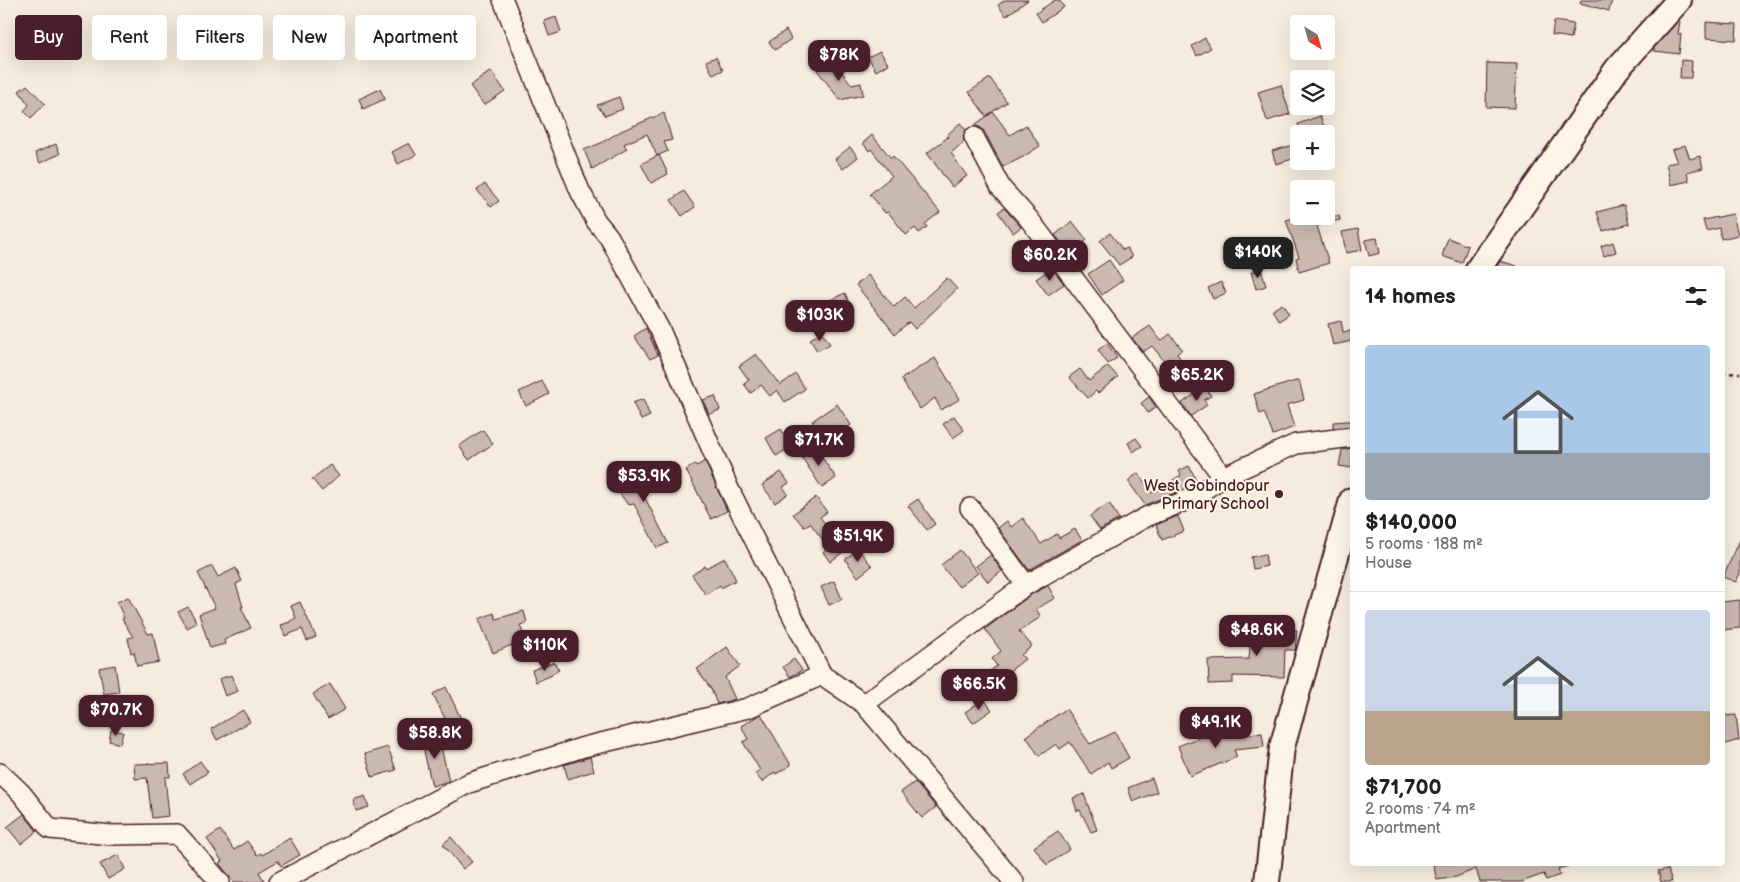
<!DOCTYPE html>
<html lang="en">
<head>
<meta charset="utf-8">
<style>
	body { margin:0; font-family:"Balsamiq Sans",sans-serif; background:#f2f2f2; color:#202124; height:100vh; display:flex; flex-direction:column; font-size:19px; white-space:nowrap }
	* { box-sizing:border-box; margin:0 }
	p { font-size:16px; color:#757577 }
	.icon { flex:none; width:28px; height:28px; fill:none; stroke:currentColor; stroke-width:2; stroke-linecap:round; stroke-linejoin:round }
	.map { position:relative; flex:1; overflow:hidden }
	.side { position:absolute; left:1350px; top:266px; width:375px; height:600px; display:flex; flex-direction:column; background:#fff; border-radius:5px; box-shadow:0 5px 20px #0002 }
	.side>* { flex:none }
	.top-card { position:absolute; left:15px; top:15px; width:475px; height:45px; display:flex; gap:10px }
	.needle { width:32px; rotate:143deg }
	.fabs { position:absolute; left:1290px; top:15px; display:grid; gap:10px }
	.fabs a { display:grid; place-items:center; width:45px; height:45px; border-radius:5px; background:#fff; box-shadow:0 5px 20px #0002; font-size:25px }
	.price { position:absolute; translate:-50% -42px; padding:0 11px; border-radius:10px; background:#4a1f2b; color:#fff; font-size:16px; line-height:32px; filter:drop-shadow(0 1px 2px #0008) }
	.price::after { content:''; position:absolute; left:50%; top:30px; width:15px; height:11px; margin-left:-8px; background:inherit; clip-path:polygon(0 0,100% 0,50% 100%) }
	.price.active { background:#222; color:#fff }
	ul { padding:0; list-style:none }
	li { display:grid; align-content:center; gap:10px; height:265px; padding:0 15px }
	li+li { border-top:1px solid #e0e0e0 }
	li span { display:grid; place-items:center; height:155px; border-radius:5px; color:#555 }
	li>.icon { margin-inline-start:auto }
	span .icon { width:90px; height:90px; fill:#fffc; stroke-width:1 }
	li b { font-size:21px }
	h2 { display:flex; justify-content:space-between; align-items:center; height:60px; padding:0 15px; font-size:21px }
	.pill { padding:0 18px; border-radius:5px; background:#fff; box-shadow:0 5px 20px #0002; font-size:18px; line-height:45px }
	.pill.active { background:#4a1f2b; color:#fff }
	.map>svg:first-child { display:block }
</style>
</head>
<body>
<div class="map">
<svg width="1740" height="882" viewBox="0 0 1740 882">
	<rect width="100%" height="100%" fill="#f5ecde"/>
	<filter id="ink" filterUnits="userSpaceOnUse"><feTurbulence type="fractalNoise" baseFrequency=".02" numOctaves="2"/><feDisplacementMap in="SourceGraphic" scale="10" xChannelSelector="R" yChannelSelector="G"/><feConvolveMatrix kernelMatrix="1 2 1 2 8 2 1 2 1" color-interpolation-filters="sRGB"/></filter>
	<g filter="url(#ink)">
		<!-- building -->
		<path fill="#cab9b1" stroke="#4a1f2b" d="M1005,0H1028L1006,16L998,5Z
			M1055,0H1059L1064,7L1042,22L1036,13Z
			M1581,0H1612L1609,11L1580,3Z
			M556,17L561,32L549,36L544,21Z
			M1554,21L1574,24L1571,38L1552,35Z
			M1678,21H1680L1678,34H1681L1679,54L1654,51V48Z
			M1706,22L1737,24L1736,40L1706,38Z
			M786,30L791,39L775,50L769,42Z
			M1205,38L1211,48L1197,56L1192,46Z
			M880,51L888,64L876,71L868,57Z
			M716,57L723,70L713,75L706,61Z
			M832,59L852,85L861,83L863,95L840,100L817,70Z
			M1681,60L1692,61L1691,78H1680Z
			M1487,63L1517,64L1515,108L1486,107Z
			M491,71L505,91L484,105L470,86Z
			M990,78L1007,102L986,116L969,92Z
			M27,85L45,104L31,118L24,111L29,105L19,91Z
			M1281,85L1290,114L1267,121L1258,92Z
			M380,89L385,99L363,109L359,99Z
			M619,97L623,109L605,116L597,105Z
			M993,112L1010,135L1026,125L1040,146L1023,157L1003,167L984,131L980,127L973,126Z
			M664,113L672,140L664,142L668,151L657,156L647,134L624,144L627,149L592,169L584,150L601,143L621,131Z
			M1320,116L1327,134H1300L1298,124Z
			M960,123L966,130L963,136L964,142L951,153L967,176L952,187L927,153L948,137L947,135Z
			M872,135L891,158L893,156L940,212L925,224L927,227L919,233L915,228L906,235L888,212L885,213L870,194L892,176L871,149L869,151L863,143Z
			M409,143L416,155L398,164L392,152Z
			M56,144L60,154L40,163L35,153Z
			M1297,144L1299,157L1276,164L1272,151Z
			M1685,145L1690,159L1700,156L1703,168L1687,172L1689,181L1671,185L1666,164L1677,162L1672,150Z
			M850,147L858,157L843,169L835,159Z
			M659,155L668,174L651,183L641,164Z
			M485,184L499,201L491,207L477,190Z
			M684,191L695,207L682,216L671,200Z
			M1624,205L1629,224L1603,231L1597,212Z
			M1004,208L1021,227L1013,233L998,212Z
			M1733,214L1738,235L1721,239L1719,228L1706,231L1703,220Z
			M1302,216H1339L1340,220L1317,226L1329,263L1299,272L1296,258L1299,257L1286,220Z
			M1072,221L1087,240L1070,254L1055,235Z
			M1358,229L1362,250L1346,253L1342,232Z
			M1110,233L1123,250L1127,248L1132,257L1119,265L1100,241Z
			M1377,238L1380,253L1369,256L1365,240Z
			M1448,238L1468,246L1462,263L1442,256Z
			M1613,242L1616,252L1604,256L1601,246Z
			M1109,260L1123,280L1102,295L1088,274Z
			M1500,261L1517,266L1516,269H1495Z
			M1052,268L1064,284L1048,295L1036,279Z
			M1261,269L1266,286L1256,289L1251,272Z
			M868,275L894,307L905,297L914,308L947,278L957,289L915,329L909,322L895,334L856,285Z
			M1221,282L1226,293L1213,299L1208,288Z
			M845,293L852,310L837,316L830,300Z
			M1282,304L1289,314L1279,321L1272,310Z
			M1341,321L1343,332L1350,331L1352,341L1333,345L1328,324Z
			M1150,326L1161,341L1170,334L1182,349L1177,354L1182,361L1170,368L1152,346L1143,352L1132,338Z
			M646,328L658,355L650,359L634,336Z
			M822,332L830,344L817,351L810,339Z
			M1107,343L1117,358L1108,364L1098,350Z
			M756,354L780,385L796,374L805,389L785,402L777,390L770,396L761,385L751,393L744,384L749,380L739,366Z
			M935,358L960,399L941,410L935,398L920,409L901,379Z
			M1108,366L1118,377L1098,393L1096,391L1088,398L1069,377L1080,369L1089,381Z
			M1299,380L1304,400L1287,405L1294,427L1273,435L1264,412L1260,414L1254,394Z
			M542,381L549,394L526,406L519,392Z
			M1205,387L1211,396L1204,400L1207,405L1191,416L1182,403Z
			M715,396L720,410L709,414L703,400Z
			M1149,397L1156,407L1148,413L1141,403Z
			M643,399L650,416L641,420L633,403Z
			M837,404L851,425L826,442L812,421Z
			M954,416L964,430L953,438L943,424Z
			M1347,421H1352V426L1333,428V422Z
			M781,429L791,447L776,456L766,438Z
			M483,430L493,444L469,460L459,446Z
			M1136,438L1142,446L1133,452L1128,443Z
			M815,447L836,478L822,488L801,456Z
			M1352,448V468L1339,466L1342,450Z
			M705,461L727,511L711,519L686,470L695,464L697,466Z
			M330,465L339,476L322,491L312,479Z
			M1189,466L1197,481L1187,488L1145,505L1128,481L1138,473L1152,493L1181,475L1179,471Z
			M654,468L661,479L642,492L668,543L657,548L634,504L628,505L616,488L634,476L636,480Z
			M781,472L789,483L783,487L788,494L775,503L762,485Z
			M816,497L827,512L820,517L838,540L840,539L847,549L830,562L823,552L829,548L810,523L804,527L793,514Z
			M918,499L935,524L927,530L908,506Z
			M1109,503L1119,519L1100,530L1090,516Z
			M1178,516L1184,531L1162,540L1156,525Z
			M1023,518L1041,544L1057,534L1059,538L1075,529L1082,540L1029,570L998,528L1007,521L1011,527Z
			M1740,540V573L1736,582L1723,577Z
			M858,549L872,566L858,577L845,559Z
			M960,550L978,573L959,587L941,565Z
			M1265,554L1267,566L1253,569L1251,557Z
			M991,555L1002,571L988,582L976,566Z
			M725,558L736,580L721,588L720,585L706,595L692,575L705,566L706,568Z
			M212,566L218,577L236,568L242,581L236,584L243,607H241L251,628L224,640L225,644L210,648L199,614L215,608L198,573Z
			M834,581L842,599L829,605L821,587Z
			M1048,586L1055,598L1036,609L1041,617L1019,631L1032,646L1021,655L1025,659L992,685L996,691L986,698L974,682L997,666L992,659L1001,651L985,629L1032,594Z
			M128,597L148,634L153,633L159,662L137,666L134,652L131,653L128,638L133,637L122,619L124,618L117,602Z
			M1740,600V628L1722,630V602Z
			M300,602L316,637L307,641L302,629L285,636L281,625L290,622V621L296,618L291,606Z
			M188,607L197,623L187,628L178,612Z
			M524,611L527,623L520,625L526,642L512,647V645L493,653L479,619L494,613L496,619Z
			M1252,626L1297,630L1295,650H1285L1284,677L1233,676V683L1209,684L1208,660L1249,659Z
			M727,647L740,666L725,677L735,699L717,704L711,689L697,669Z
			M794,659L802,670L790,677L783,667Z
			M554,662L559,670L551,674L552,675L536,682L532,670Z
			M115,665L119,692L104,694L99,668Z
			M232,675L238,691L225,696L219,679Z
			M330,684L345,709L328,719L313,694Z
			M446,687L463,723L449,727L433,694Z
			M984,699L992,710L973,723L965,712Z
			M1066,709L1090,744L1115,732L1129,758L1111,768L1108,762L1091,774L1070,742L1060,749L1056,744L1039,756L1026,736Z
			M243,710L250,722L217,740L211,729Z
			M761,714L791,765L776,774L775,772L762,782L755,773L760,770L743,742L748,739L741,726Z
			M1736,715L1739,740L1722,745V716Z
			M1225,727L1228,736L1262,733L1264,747L1234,750L1237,757L1190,776L1178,746Z
			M111,730L123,732L120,744L109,741Z
			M438,734L449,781L432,786L421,738Z
			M388,747L396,770L372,777L365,754Z
			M590,757L594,771L568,779L564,765Z
			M200,761L208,772L190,784L183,774Z
			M169,763L170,777H165L169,816L152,818L147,778L135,779L134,764Z
			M1152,778L1157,792L1133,802L1128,788Z
			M915,782L936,807L922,818L901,792Z
			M1084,794L1097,830L1091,832L1080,810L1077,811L1073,798Z
			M365,796L369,807L356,811L353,800Z
			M24,814L37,831L21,844L7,827Z
			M220,830L234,850L247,841L257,855L261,853L262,855L290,838L300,855L281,866L278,861L259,872L265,882H234L219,863L222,861L207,839Z
			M1058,831L1070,849L1047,865L1034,847Z
			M451,837L472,862L463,869L443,844Z
			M118,855L125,869L108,879L100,864Z
			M1433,864H1569V866L1558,869L1560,875L1546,880L1544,874L1521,882H1480L1476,869L1456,877L1437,880Z
			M1668,869L1672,882H1661L1658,871Z"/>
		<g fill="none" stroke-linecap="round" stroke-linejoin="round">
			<!-- minor casing -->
			<g stroke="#4a1f2b" stroke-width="22">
				<path id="minor" d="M503,0L580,191L596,221L609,237L660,330L729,489L822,675L864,704L1014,882
					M974,137L1001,188L1029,219L1223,477
					M970,508L1026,585
					M864,704L1026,585L1146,517L1192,498L1223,477L1296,444L1352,437
					M0,773L21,793L50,829L111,835L177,834L220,882
					M279,882L469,783L584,747L748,708L822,675"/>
			</g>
			<!-- major casing -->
			<g stroke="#4a1f2b" stroke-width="28">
				<path id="major" d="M1478,269L1617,69L1679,0
					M1267,882L1282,747L1352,500"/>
			</g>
			<!-- path -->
			<path stroke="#4a1f2b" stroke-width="2.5" stroke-dasharray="4 4" stroke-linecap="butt" d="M1722,374L1740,373"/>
			<!-- minor -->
			<use href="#minor" stroke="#fcf5e5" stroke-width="19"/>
			<!-- major -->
			<use href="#major" stroke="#fcf5e5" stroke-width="24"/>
		</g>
	</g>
	<!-- markers -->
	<circle fill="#4a1f2b" stroke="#fcf5e5" stroke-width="2" cx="1279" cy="494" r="5"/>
	<g text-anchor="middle" stroke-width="4" stroke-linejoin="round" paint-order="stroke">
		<!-- poi labels -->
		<g font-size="16" fill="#4a1f2b" stroke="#fcf5e5" text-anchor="end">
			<text x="1269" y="491">West Gobindopur<tspan x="1269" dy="18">Primary School</tspan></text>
		</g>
	</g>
</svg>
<div class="fabs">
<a><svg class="needle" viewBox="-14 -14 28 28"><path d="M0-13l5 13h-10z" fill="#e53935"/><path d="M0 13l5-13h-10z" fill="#757577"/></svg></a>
<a><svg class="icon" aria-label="layers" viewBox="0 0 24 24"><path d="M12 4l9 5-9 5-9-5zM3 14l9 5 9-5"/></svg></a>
<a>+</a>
<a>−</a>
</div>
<b class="price" style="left:839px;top:82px">$78K</b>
<b class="price active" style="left:1258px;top:279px">$140K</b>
<b class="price" style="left:1050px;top:282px">$60.2K</b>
<b class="price" style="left:820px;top:342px">$103K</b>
<b class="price" style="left:1197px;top:402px">$65.2K</b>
<b class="price" style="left:819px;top:467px">$71.7K</b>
<b class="price" style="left:644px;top:503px">$53.9K</b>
<b class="price" style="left:858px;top:563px">$51.9K</b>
<b class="price" style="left:1257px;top:657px">$48.6K</b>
<b class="price" style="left:545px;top:672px">$110K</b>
<b class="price" style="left:979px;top:711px">$66.5K</b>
<b class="price" style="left:116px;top:737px">$70.7K</b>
<b class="price" style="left:1216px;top:749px">$49.1K</b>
<b class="price" style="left:435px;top:760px">$58.8K</b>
<div class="top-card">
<a class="pill active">Buy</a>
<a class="pill">Rent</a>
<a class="pill">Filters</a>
<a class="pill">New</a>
<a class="pill">Apartment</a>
</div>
<section class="side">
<h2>14 homes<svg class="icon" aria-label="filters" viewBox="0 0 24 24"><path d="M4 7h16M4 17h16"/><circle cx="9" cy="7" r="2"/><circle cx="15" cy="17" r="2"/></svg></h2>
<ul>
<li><span style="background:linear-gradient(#a9c7e8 70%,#9aa5b1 0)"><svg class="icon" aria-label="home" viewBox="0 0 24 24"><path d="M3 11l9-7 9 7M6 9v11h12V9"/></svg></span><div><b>$140,000</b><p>5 rooms · 188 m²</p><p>House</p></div></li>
<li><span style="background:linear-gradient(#c9d6e8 65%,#b9a48a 0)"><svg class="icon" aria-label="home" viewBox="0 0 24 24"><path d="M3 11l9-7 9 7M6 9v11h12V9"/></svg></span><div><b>$71,700</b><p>2 rooms · 74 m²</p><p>Apartment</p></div></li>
</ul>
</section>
</div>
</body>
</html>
